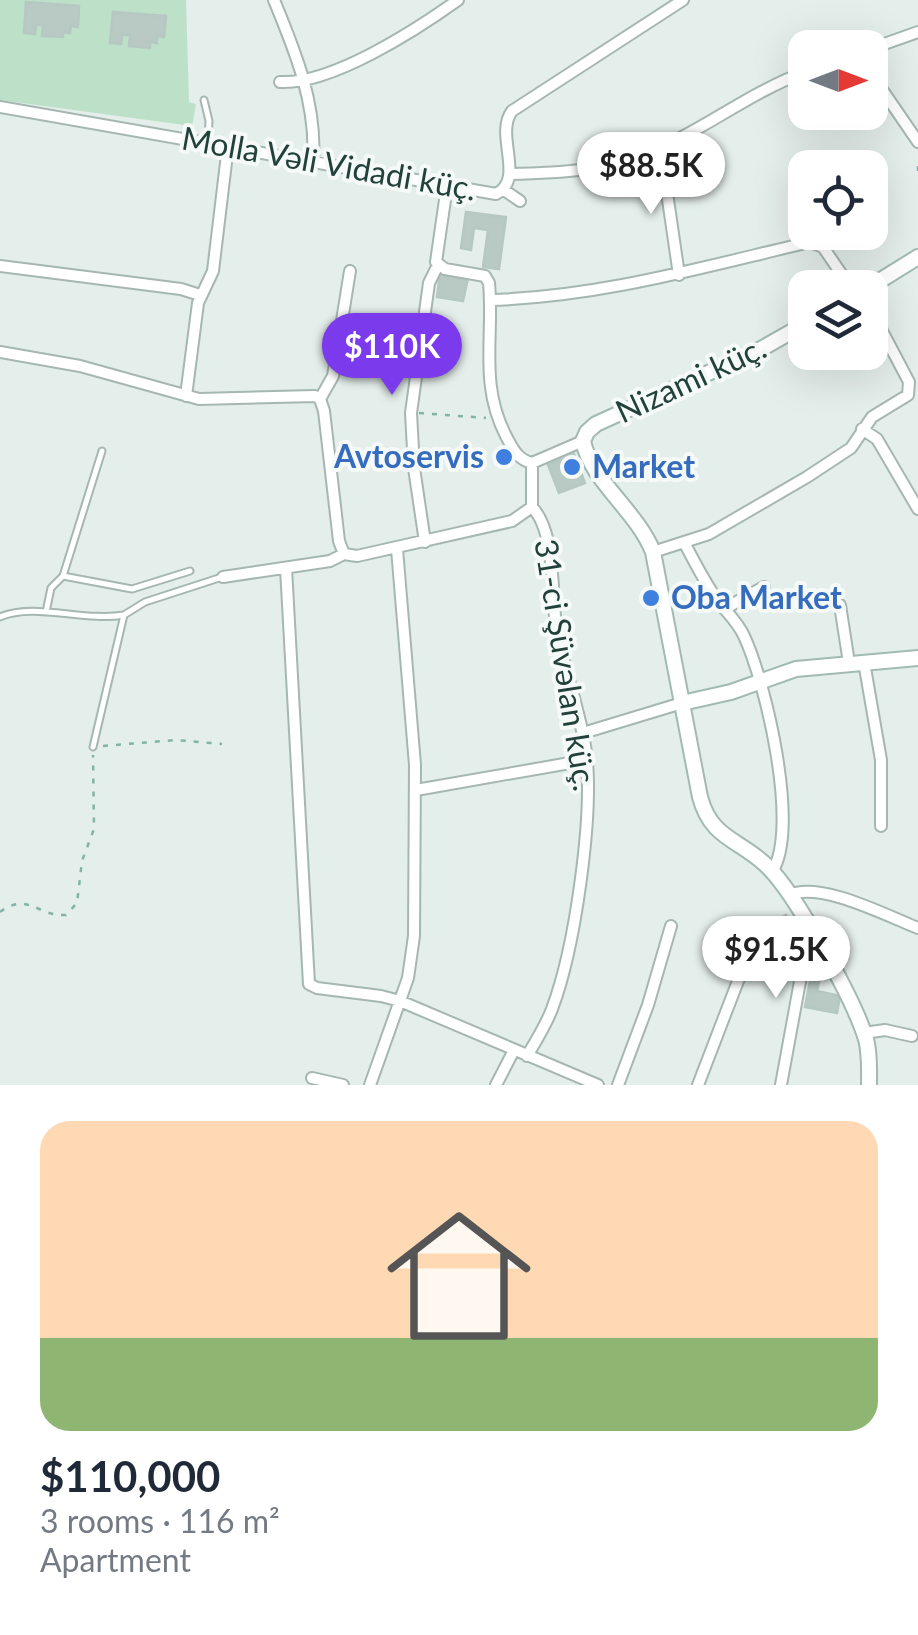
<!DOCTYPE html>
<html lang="en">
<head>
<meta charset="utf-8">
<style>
	body { margin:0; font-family:Lato,sans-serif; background:#f6f6f7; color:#1f2937; height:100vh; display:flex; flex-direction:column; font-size:38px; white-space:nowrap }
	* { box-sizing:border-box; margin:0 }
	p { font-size:32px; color:#747a83 }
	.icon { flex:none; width:55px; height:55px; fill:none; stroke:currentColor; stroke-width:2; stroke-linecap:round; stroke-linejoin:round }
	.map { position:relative; height:1085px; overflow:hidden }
	.side { display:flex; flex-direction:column; background:#fff; flex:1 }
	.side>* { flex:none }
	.needle { width:65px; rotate:90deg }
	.tools { position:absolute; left:788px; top:30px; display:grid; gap:20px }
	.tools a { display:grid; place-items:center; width:100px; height:100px; border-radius:20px; background:#fff; box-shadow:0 10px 40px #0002; font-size:50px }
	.price { position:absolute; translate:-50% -85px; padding:0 22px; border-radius:35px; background:#fff; color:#222; font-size:32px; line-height:65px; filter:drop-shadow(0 2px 5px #0008) }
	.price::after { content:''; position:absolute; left:50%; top:60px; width:30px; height:22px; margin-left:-15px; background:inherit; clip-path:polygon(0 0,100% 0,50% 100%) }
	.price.active { background:#7c3aed; color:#fff }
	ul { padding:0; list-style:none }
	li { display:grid; align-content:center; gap:20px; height:530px; padding:0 40px }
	li span { display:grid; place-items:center; height:310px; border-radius:30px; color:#555 }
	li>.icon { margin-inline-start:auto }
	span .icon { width:180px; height:180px; fill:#fffc; stroke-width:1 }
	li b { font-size:42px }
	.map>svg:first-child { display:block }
</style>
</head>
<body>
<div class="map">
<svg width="918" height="1085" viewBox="0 0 918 1085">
	<rect width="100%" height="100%" fill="#e4eeea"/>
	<!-- green -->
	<path fill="#bce0c8" d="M0,0H186L189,102L196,104L192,126L0,100Z"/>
	<!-- building -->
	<path fill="#b9c9c3" stroke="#b6c8c2" stroke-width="2.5" d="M26,2L79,6L78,27L71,26L70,33L63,32V37L42,36L43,25H36L35,34L24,33Z
		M113,12L166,16L164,37L157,36V43L150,42V48L129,46L130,35H122L121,44L110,43Z
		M466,212L506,217L499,269L483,267L488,230L474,228L471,250L461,248Z
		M440,274L468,278L463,301L437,297Z
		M574,454L585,483L559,493L548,465Z
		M786,915L799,938L783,947L770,924Z
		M812,971L821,973L817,991L840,996L837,1013L805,1007Z"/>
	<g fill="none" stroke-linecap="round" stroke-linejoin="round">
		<!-- lane casing -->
		<g stroke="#a6b7b2" stroke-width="9">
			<path id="lane" d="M204,100L209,121L208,142
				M102,451L63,576L132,589L190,571
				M46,612L51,588L63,576
				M0,617C34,602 84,622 124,615
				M93,747L124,615L145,602L222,577"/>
		</g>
		<!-- street casing -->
		<g stroke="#a6b7b2" stroke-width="14">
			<path id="street" d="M274,0C295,51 317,104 313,161
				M870,49L918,32
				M870,72L918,142
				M280,82C331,85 416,30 458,0
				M0,107L496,194C526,179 494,135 512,111L683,0
				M656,150L665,179L679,275
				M510,174C559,173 607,171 654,151C706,128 751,92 805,72
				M447,186L436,262L445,269L485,276L489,283C494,337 479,384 506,436C513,449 517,459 532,463L583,441
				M504,190L520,201
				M0,266L181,289L200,295
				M490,300C600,297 703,267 810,242L823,247L851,288
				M0,352L80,366L199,399L315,396L320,399L324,411L339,541L344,554
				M186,396L198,303L213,271L228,146
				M320,399L333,376L350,271
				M862,429L877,439L918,509
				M425,542L414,468L411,413L429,283L438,265
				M685,544C695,563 704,581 716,598C725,611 738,622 744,636C766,683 800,828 772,872
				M653,552L709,534L807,477L851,448L872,417L908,395L909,382L870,308
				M286,568L309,984L317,988L381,996L400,1001L598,1085
				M223,577L330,561L344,554L357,556L512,521L532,507V463
				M840,605L849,663
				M724,609L764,587
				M864,662L881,760V826
				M583,733L682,703
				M416,790L587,760
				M789,895C821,881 887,916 918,928
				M864,1033L885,1030L912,1036
				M527,1056C536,1041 546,1025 552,1009C575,948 594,815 586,752C580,709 563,668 556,625C551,592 556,532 532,507
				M312,1078L343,1085
				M370,1085L408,978L414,936L415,765L397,549
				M496,1085L514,1050
				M618,1085L648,1005L671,926
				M698,1085L748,955L758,953L803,965
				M781,1085L803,965L824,954"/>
		</g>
		<!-- secondary casing -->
		<g stroke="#a2bab3" stroke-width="18">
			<path id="secondary" d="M868,288L918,257
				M805,324L761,349L596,424L587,432L583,441C591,481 637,511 653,552L700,797C711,839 739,839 767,866C796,894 854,1000 866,1039C870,1054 869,1069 869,1085
				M682,703L731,692L796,669L918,658"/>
		</g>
		<!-- path -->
		<path stroke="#83b3a7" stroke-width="2.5" stroke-dasharray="5 8" stroke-linecap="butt" d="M918,166V178
			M419,413L486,418
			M103,746L176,740L222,744
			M0,912C29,891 37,917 66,915L77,903L82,861L94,829L93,755"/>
		<!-- lane -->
		<use href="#lane" stroke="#fff" stroke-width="5"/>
		<!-- street -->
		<use href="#street" stroke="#fff" stroke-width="10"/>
		<!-- secondary -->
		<use href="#secondary" stroke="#fff" stroke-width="14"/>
	</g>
	<!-- markers -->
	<g fill="#3f7fe0" stroke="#f5faf8" stroke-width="4">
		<circle cx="504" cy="457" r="10"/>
		<circle cx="572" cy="467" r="10"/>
		<circle cx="651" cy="598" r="10"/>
	</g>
	<g text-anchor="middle" stroke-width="8" stroke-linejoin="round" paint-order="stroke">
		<!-- street labels -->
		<g font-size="32" fill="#22413a" stroke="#f5faf8">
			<text transform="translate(329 164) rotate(10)" y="11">Molla Vəli Vidadi küç.</text>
			<text transform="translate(691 380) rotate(-25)" y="11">Nizami küç.</text>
			<text transform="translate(565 665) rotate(81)" y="11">31-ci Şüvəlan küç.</text>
		</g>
		<!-- shop labels -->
		<g font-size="32" font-weight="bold" fill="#366cbe" stroke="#f5faf8" text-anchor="start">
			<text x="484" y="468" text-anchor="end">Avtoservis</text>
			<text x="592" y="478">Market</text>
			<text x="671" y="609">Oba Market</text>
		</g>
	</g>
</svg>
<div class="tools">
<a><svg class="needle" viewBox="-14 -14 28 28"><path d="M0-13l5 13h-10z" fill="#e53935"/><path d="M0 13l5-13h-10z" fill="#747a83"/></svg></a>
<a><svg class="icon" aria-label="locate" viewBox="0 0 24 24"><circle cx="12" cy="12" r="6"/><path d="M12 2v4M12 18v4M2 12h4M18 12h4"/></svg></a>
<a><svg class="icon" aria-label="layers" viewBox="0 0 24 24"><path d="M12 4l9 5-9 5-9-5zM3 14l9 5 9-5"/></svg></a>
</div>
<b class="price" style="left:651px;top:217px">$88.5K</b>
<b class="price active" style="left:392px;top:398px">$110K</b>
<b class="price" style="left:776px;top:1001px">$91.5K</b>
</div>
<section class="side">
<ul>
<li><span style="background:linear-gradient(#ffd9b3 70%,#8fb573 0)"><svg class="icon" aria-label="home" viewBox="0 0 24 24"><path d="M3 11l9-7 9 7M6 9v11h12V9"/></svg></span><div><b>$110,000</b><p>3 rooms · 116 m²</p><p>Apartment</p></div></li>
</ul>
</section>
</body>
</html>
